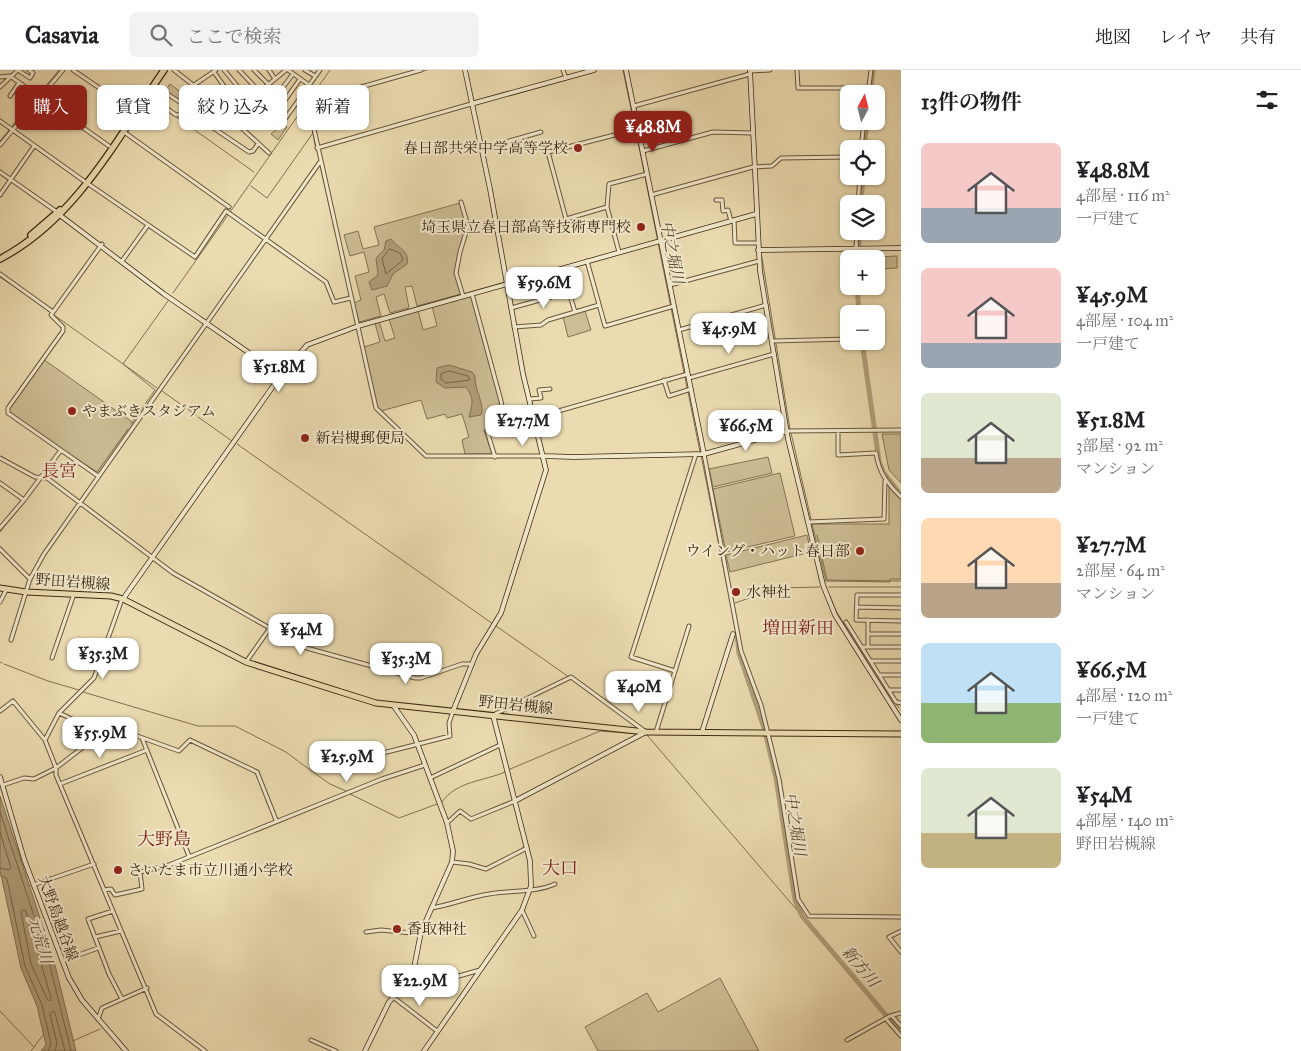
<!DOCTYPE html>
<html lang="ja">
<head>
<meta charset="utf-8">
<style>
	body { margin:0; font-family:"IM FELL Great Primer","Noto Serif JP",serif; background:#f2f2f2; color:#202124; height:100vh; display:flex; flex-direction:column; font-size:19px; white-space:nowrap }
	* { box-sizing:border-box; margin:0 }
	p { font-size:16px; color:#757577 }
	.icon { flex:none; width:28px; height:28px; fill:none; stroke:currentColor; stroke-width:2; stroke-linecap:round; stroke-linejoin:round }
	.map { position:relative; flex:1; overflow:hidden }
	.sheet { display:flex; flex-direction:column; background:#fff; width:400px }
	.sheet>* { flex:none }
	.banner { position:absolute; left:15px; top:15px; width:475px; height:45px; display:flex; gap:10px }
	.needle { width:32px; rotate:7deg }
	.controls { position:absolute; left:840px; top:15px; display:grid; gap:10px }
	.controls a { display:grid; place-items:center; width:45px; height:45px; border-radius:8px; background:#fff; box-shadow:0 1px 4px #0004; font-size:25px }
	.price { position:absolute; translate:-50% -42px; padding:0 11px; border-radius:10px; background:#fff; color:#222; font-size:16px; line-height:32px; filter:drop-shadow(0 1px 2px #0008) }
	.price::after { content:''; position:absolute; left:50%; top:30px; width:15px; height:11px; margin-left:-8px; background:inherit; clip-path:polygon(0 0,100% 0,50% 100%) }
	.price.active { background:#8f2418; color:#fff }
	ul { padding:0; list-style:none }
	li { display:flex; align-items:center; gap:15px; height:125px; padding:0 20px }
	li span { display:grid; place-items:center; flex:none; width:140px; height:100px; border-radius:8px; color:#555 }
	li>.icon { margin-inline-start:auto }
	span .icon { width:60px; height:60px; fill:#fffc; stroke-width:1 }
	li b { font-size:21px }
	h2 { display:flex; justify-content:space-between; align-items:center; height:60px; padding:0 20px; font-size:21px }
	.chip { padding:0 18px; border-radius:8px; background:#fff; box-shadow:0 1px 4px #0004; font-size:18px; line-height:45px }
	.chip.active { background:#8f2418; color:#fff }
	header { display:flex; align-items:center; gap:30px; box-sizing:border-box; height:70px; padding:0 25px; background:#fff; border-bottom:1px solid #e0e0e0 }
	header strong { font-size:24px }
	nav { display:flex; gap:28px; margin-inline-start:auto; font-size:18px }
	.search { width:350px; height:45px; background:#f2f2f2; display:flex; align-items:center; gap:12px; box-sizing:border-box; padding:0 18px; border-radius:8px; color:#757577; font-size:19px }
	main { display:flex; flex:1; min-height:0 }
	.map>svg:first-child { display:block }
</style>
</head>
<body>
<header>
<strong>Casavia</strong>
<div class="search"><svg class="icon" aria-label="search" viewBox="0 0 24 24"><circle cx="10" cy="10" r="6"/><path d="M15 15l6 6"/></svg>ここで検索</div>
<nav><a>地図</a><a>レイヤ</a><a>共有</a></nav>
</header>
<main>
<div class="map">
<svg width="901" height="981" viewBox="0 0 901 981">
	<rect width="100%" height="100%" fill="#ebdbb0"/>
	<filter id="stains"><feTurbulence type="fractalNoise" baseFrequency=".004" numOctaves="4"/><feColorMatrix values="0 0 0 0 .2 0 0 0 0 .09 0 0 0 0 .02 0 0 0 .5 -.17"/></filter>
	<radialGradient id="worn" r=".72"><stop offset=".6" stop-color="#630" stop-opacity="0"/><stop offset="1" stop-color="#630" stop-opacity=".3"/></radialGradient>
	<!-- green -->
	<path fill="#cdbd95" stroke="#847253" d="M170,14L212,46L213,49L210,52L192,41L184,42L183,34L165,21Z
		M282,54L287,57L278,70L271,64Z
		M460,133L467,156L456,203L461,224L417,236L412,216L405,217L409,238L390,243L384,224L376,227L381,246L359,252L354,233L361,230L355,206L369,202L364,182L350,186L344,165L358,161L363,179L379,175L374,157Z
		M897,186V198L876,199V187Z
		M471,226L500,331L504,355L484,360L492,384H465L462,370L469,367L462,344L447,348L445,344L427,349L421,330L381,341L377,337L364,277L380,272L375,253L379,251L385,271L395,268L389,249L418,240L423,260L437,256L432,236Z
		M585,241L591,260L568,267L563,247Z
		M43,289L135,354L98,406L8,343V338Z
		M882,364H901V413L889,400Z
		M768,387L772,403L713,417L709,399Z
		M780,403L795,466L726,482L713,419Z
		M889,417L901,430V509H890V512L826,511L812,454H889Z
		M807,465L811,482L730,502L726,485Z
		M720,908L759,981H598L585,957L647,923L658,942Z"/>
	<!-- water -->
	<path fill="#b09e7a" stroke="#826f50" d="M391,169C398,178 410,181 407,194L393,204L387,216L372,220L369,212L378,205L376,188L384,180L386,171Z
		M449,295L472,302L475,306C474,319 486,337 481,345L469,347C472,335 475,329 466,317L445,318L436,312L437,298Z
		M0,726L54,891L76,981H41L46,975L37,936L21,898L0,800Z"/>
	<g fill="none" stroke-linecap="round" stroke-linejoin="round">
		<!-- shore -->
		<path stroke="#766346" stroke-width="1" d="M390,179L400,183L403,190L386,204L382,189Z
			M450,301L468,306L470,310L446,313L441,309V304Z
			M0,742L49,892L71,981
			M0,762L11,798L9,800L0,798
			M0,805L7,809L25,896L42,935L51,974L48,981
			M23,840L26,841L51,928L50,931L47,929L31,894L21,842Z
			M55,981L57,973L50,944L53,941L55,943L65,981"/>
		<!-- stream -->
		<path stroke="#826f50" stroke-width="1" d="M623,0L635,58
			M412,4L427,0
			M39,24L59,0
			M152,30L166,40
			M309,30L330,0
			M300,44L311,52L315,75
			M175,46L254,102
			M11,57L37,27
			M636,62L684,303
			M0,71L10,59
			M320,95L333,152
			M251,116L267,128L313,63
			M230,142L306,34
			M333,154L336,165
			M760,172L761,178
			M761,182L790,359
			M0,207L10,214
			M12,215L49,241
			M173,223L228,145
			M54,245L157,318
			M685,307L687,318
			M162,321L196,345
			M688,322L700,382
			M198,347L232,371
			M131,354L155,320L123,294L168,231
			M791,363L811,449
			M237,374L493,554
			M63,380L97,402L128,359
			M701,385L727,516
			M36,417L41,410
			M0,462L23,434
			M817,465L827,510L901,511
			M829,517H901
			M830,526L836,541L879,608
			M735,533L778,518L820,517
			M496,556L569,607
			M0,592L2,593
			M4,594L48,611L79,620
			M83,622L198,656H235L286,682L298,691
			M895,633L899,638
			M647,665L802,846
			M299,692L330,714L346,721
			M508,700L600,661L638,664
			M350,724L399,748L437,734
			M442,732C456,711 485,711 505,702
			M0,941L33,976
			M73,971L100,959
			M31,981L43,965"/>
		<!-- river -->
		<path stroke="#b09e7a" stroke-width="5" d="M870,24L873,0
			M864,79L867,51
			M861,134L863,106
			M858,189L860,161
			M857,216L859,244
			M862,271L879,391L883,402L901,425
			M737,564L739,583L765,661
			M766,666L776,708L795,830L802,846L901,963"/>
		<!-- street casing -->
		<g stroke="#685539" stroke-width="5">
			<path id="street" d="M18,0L30,8L33,3L29,0
				M73,0L133,41
				M174,0L202,22L269,83
				M224,0L249,30L280,56L320,0
				M239,0L259,21
				M254,0L268,14
				M269,0L275,9
				M288,0L309,15
				M305,0L315,6
				M563,0L566,8
				M797,0L798,18H868
				M750,1L770,0
				M214,2L241,40L258,53
				M0,7L10,6L109,76
				M194,15L216,0
				M0,17L18,0
				M163,21L181,33L184,43
				M258,23L270,33
				M868,24L871,0
				M148,25L176,45L191,43L249,82L253,81L258,74
				M10,26L19,13
				M301,27L308,32L376,338L426,386H544
				M308,32L421,0
				M634,36L750,4
				M264,42L293,4
				M226,46L241,37L286,0
				M272,49L300,9
				M0,51L84,111
				M209,55L221,41
				M638,59L548,82L566,149L607,137L609,114L647,104
				M124,62L229,137
				M0,75L63,0
				M317,78L471,34
				M481,79L541,62
				M861,79L864,51
				M643,81L713,62L752,63
				M0,102L57,142
				M87,113L195,187L226,141L326,212L334,232L351,228
				M0,125L34,76
				M651,125L753,97L772,96L781,88L849,87
				M716,130H722L723,141L728,140L731,151
				M461,132L468,156L460,182L456,203L463,226
				M858,134L860,106
				M607,137L619,182
				M734,150L735,173H758
				M856,178L857,161
				M122,191L148,155
				M587,191L605,256L674,236
				M0,204L53,242
				M670,215L759,191
				M472,224L501,331L506,356L487,361L495,387
				M511,238L569,222L575,242
				M514,257L541,255L548,250L599,235
				M679,260L766,235
				M773,271L849,269
				M689,308L774,284
				M664,310L669,326L691,319
				M530,329L541,328L539,320L550,319
				M506,356L688,304
				M787,361L901,360
				M838,361V385L876,383C879,403 887,413 901,427
				M704,384L741,581L761,635L779,709L798,829L809,846L901,847
				M0,388L35,407L47,408L173,503L303,577L415,608H421L462,594H472
				M98,406L8,343V338L63,261V257L51,245L102,174
				M0,413L24,430
				M808,452L884,449L885,411
				M0,458L24,430L61,380
				M0,479L30,509
				M901,525H857L856,550L901,551
				M0,532L6,520
				M857,537L901,538
				M868,550V577
				M846,552L896,632L901,633
				M868,564H901
				M11,570L30,509L44,484L320,92
				M862,577H901
				M52,588L74,524
				M871,591H901
				M246,592L270,558
				M675,601L631,587L696,384
				M880,605H901
				M889,620H901
				M0,641L13,631L45,670L56,698L34,709L24,708L3,715
				M59,643L87,656H105L115,658L179,681L190,670L257,702L276,750
				M493,645L571,607L646,662
				M91,657L82,678L56,698V705L156,944L205,981
				M656,662L689,556
				M142,668L189,786
				M45,670L59,643L94,608L122,529
				M383,683L450,666L449,653L453,641
				M430,708L500,675
				M60,714L147,680
				M447,753L460,741L471,749L515,731
				M452,792L469,794L486,799L527,778
				M33,815L94,794
				M104,820L111,819L115,825L142,819L140,802L169,795L382,709L425,695
				M431,838C451,835 469,827 489,824C510,820 535,823 555,814
				M522,840L534,866
				M113,841L88,849L109,904L122,929
				M901,861L889,867L901,882
				M366,862L381,860L421,864
				M95,867L121,861
				M62,891L98,878
				M399,923L480,900
				M393,927L437,961
				M892,946L901,956
				M98,949L102,938L147,918
				M886,949L901,966
				M311,970L336,981
				M847,970L890,946L901,943"/>
		</g>
		<!-- secondary casing -->
		<g stroke="#3c2811" stroke-width="5.5">
			<path id="secondary" d="M626,0L704,384
				M750,0L760,201L788,369L808,452L823,515L835,545L901,650
				M471,34L594,0
				M57,143L164,224L281,305
				M758,180L901,178
				M544,386L574,387L704,384L787,361
				M123,529L281,305L307,275L358,256L756,144
				M453,641L476,584L501,543L546,400L523,304L490,119L465,0
				M702,662L733,564
				M0,707L24,789L69,908L82,930L126,981
				M515,731L646,662
				M365,981L389,932L412,908L421,862L452,792L453,781L447,753L414,665L393,635
				M424,981L522,840L531,816L530,791L493,645"/>
		</g>
		<!-- primary casing -->
		<g stroke="#3c2811" stroke-width="7">
			<path id="primary" d="M0,518L26,522L111,526L123,529L246,592L376,633L646,662L901,664"/>
		</g>
		<!-- highway casing -->
		<g stroke="#3c2811" stroke-width="8">
			<path id="highway" d="M31,165L60,140
				M0,189C76,149 117,69 164,0"/>
		</g>
		<!-- street -->
		<use href="#street" stroke="#f2e8cc" stroke-width="3"/>
		<!-- secondary -->
		<use href="#secondary" stroke="#f2e8cc" stroke-width="4"/>
		<!-- primary -->
		<use href="#primary" stroke="#ebdbb0" stroke-width="5"/>
		<!-- highway -->
		<use href="#highway" stroke="#ebdbb0" stroke-width="5.5"/>
	</g>
	<!-- markers -->
	<g fill="#8f2418" stroke="#f2e8cc" stroke-width="2">
		<circle cx="578" cy="78" r="5"/>
		<circle cx="641" cy="157" r="5"/>
		<circle cx="72" cy="341" r="5"/>
		<circle cx="305" cy="368" r="5"/>
		<circle cx="860" cy="481" r="5"/>
		<circle cx="736" cy="522" r="5"/>
		<circle cx="118" cy="800" r="5"/>
		<circle cx="397" cy="859" r="5"/>
	</g>
	<g text-anchor="middle" stroke-width="4" stroke-linejoin="round" paint-order="stroke">
		<!-- poi labels -->
		<g font-size="15" fill="#3c2811" stroke="#f2e8cc" text-anchor="start">
			<text x="568" y="83" text-anchor="end">春日部共栄中学高等学校</text>
			<text x="631" y="162" text-anchor="end">埼玉県立春日部高等技術専門校</text>
			<text x="82" y="346">やまぶきスタジアム</text>
			<text x="315" y="373">新岩槻郵便局</text>
			<text x="850" y="486" text-anchor="end">ウイング・ハット春日部</text>
			<text x="746" y="527">水神社</text>
			<text x="128" y="805">さいたま市立川通小学校</text>
			<text x="407" y="864">香取神社</text>
		</g>
		<!-- street labels -->
		<g font-size="15" fill="#3c2811" stroke="#f2e8cc">
			<text transform="translate(73 512) rotate(4)" y="5">野田岩槻線</text>
			<text transform="translate(516 635) rotate(6)" y="5">野田岩槻線</text>
			<text transform="translate(58 848) rotate(70)" y="5">大野島越谷線</text>
		</g>
		<!-- water labels -->
		<g font-size="16" font-style="italic" fill="#5f4b30" stroke="#f2e8cc">
			<text transform="translate(673 182) rotate(79)" y="6">中之堀川</text>
			<text transform="translate(796 754) rotate(81)" y="6">中之堀川</text>
			<text transform="translate(41 870) rotate(74)" y="6">元荒川</text>
			<text transform="translate(861 896) rotate(50)" y="6">新方川</text>
		</g>
		<!-- quarter labels -->
		<g font-size="18" fill="#7a1f14" stroke="#f2e8cc">
			<text x="59" y="407">長宮</text>
			<text x="798" y="564">増田新田</text>
			<text x="164" y="775">大野島</text>
			<text x="560" y="804">大口</text>
		</g>
	</g>
	<rect width="100%" height="100%" filter="url(#stains)"/>
	<rect width="100%" height="100%" fill="url(#worn)"/>
</svg>
<div class="controls">
<a><svg class="needle" viewBox="-14 -14 28 28"><path d="M0-13l5 13h-10z" fill="#e53935"/><path d="M0 13l5-13h-10z" fill="#757577"/></svg></a>
<a><svg class="icon" aria-label="locate" viewBox="0 0 24 24"><circle cx="12" cy="12" r="6"/><path d="M12 2v4M12 18v4M2 12h4M18 12h4"/></svg></a>
<a><svg class="icon" aria-label="layers" viewBox="0 0 24 24"><path d="M12 4l9 5-9 5-9-5zM3 14l9 5 9-5"/></svg></a>
<a>+</a>
<a>−</a>
</div>
<b class="price active" style="left:653px;top:83px">¥48.8M</b>
<b class="price" style="left:544px;top:239px">¥59.6M</b>
<b class="price" style="left:729px;top:285px">¥45.9M</b>
<b class="price" style="left:279px;top:323px">¥51.8M</b>
<b class="price" style="left:523px;top:377px">¥27.7M</b>
<b class="price" style="left:746px;top:382px">¥66.5M</b>
<b class="price" style="left:301px;top:586px">¥54M</b>
<b class="price" style="left:103px;top:610px">¥35.3M</b>
<b class="price" style="left:406px;top:615px">¥35.3M</b>
<b class="price" style="left:639px;top:643px">¥40M</b>
<b class="price" style="left:100px;top:689px">¥55.9M</b>
<b class="price" style="left:347px;top:713px">¥25.9M</b>
<b class="price" style="left:420px;top:937px">¥22.9M</b>
<div class="banner">
<a class="chip active">購入</a>
<a class="chip">賃貸</a>
<a class="chip">絞り込み</a>
<a class="chip">新着</a>
</div>
</div>
<section class="sheet">
<h2>13件の物件<svg class="icon" aria-label="filters" viewBox="0 0 24 24"><path d="M4 7h16M4 17h16"/><circle cx="9" cy="7" r="2"/><circle cx="15" cy="17" r="2"/></svg></h2>
<ul>
<li><span style="background:linear-gradient(#f6c9c9 65%,#9aa5b1 0)"><svg class="icon" aria-label="home" viewBox="0 0 24 24"><path d="M3 11l9-7 9 7M6 9v11h12V9"/></svg></span><div><b>¥48.8M</b><p>4部屋 · 116 m²</p><p>一戸建て</p></div></li>
<li><span style="background:linear-gradient(#f6c9c9 75%,#9aa5b1 0)"><svg class="icon" aria-label="home" viewBox="0 0 24 24"><path d="M3 11l9-7 9 7M6 9v11h12V9"/></svg></span><div><b>¥45.9M</b><p>4部屋 · 104 m²</p><p>一戸建て</p></div></li>
<li><span style="background:linear-gradient(#dfe7d0 65%,#b9a48a 0)"><svg class="icon" aria-label="home" viewBox="0 0 24 24"><path d="M3 11l9-7 9 7M6 9v11h12V9"/></svg></span><div><b>¥51.8M</b><p>3部屋 · 92 m²</p><p>マンション</p></div></li>
<li><span style="background:linear-gradient(#ffd9b3 65%,#b9a48a 0)"><svg class="icon" aria-label="home" viewBox="0 0 24 24"><path d="M3 11l9-7 9 7M6 9v11h12V9"/></svg></span><div><b>¥27.7M</b><p>2部屋 · 64 m²</p><p>マンション</p></div></li>
<li><span style="background:linear-gradient(#bfe0f5 60%,#8fb573 0)"><svg class="icon" aria-label="home" viewBox="0 0 24 24"><path d="M3 11l9-7 9 7M6 9v11h12V9"/></svg></span><div><b>¥66.5M</b><p>4部屋 · 120 m²</p><p>一戸建て</p></div></li>
<li><span style="background:linear-gradient(#dfe7d0 65%,#c2b280 0)"><svg class="icon" aria-label="home" viewBox="0 0 24 24"><path d="M3 11l9-7 9 7M6 9v11h12V9"/></svg></span><div><b>¥54M</b><p>4部屋 · 140 m²</p><p>野田岩槻線</p></div></li>
</ul>
</section>
</main>
</body>
</html>
